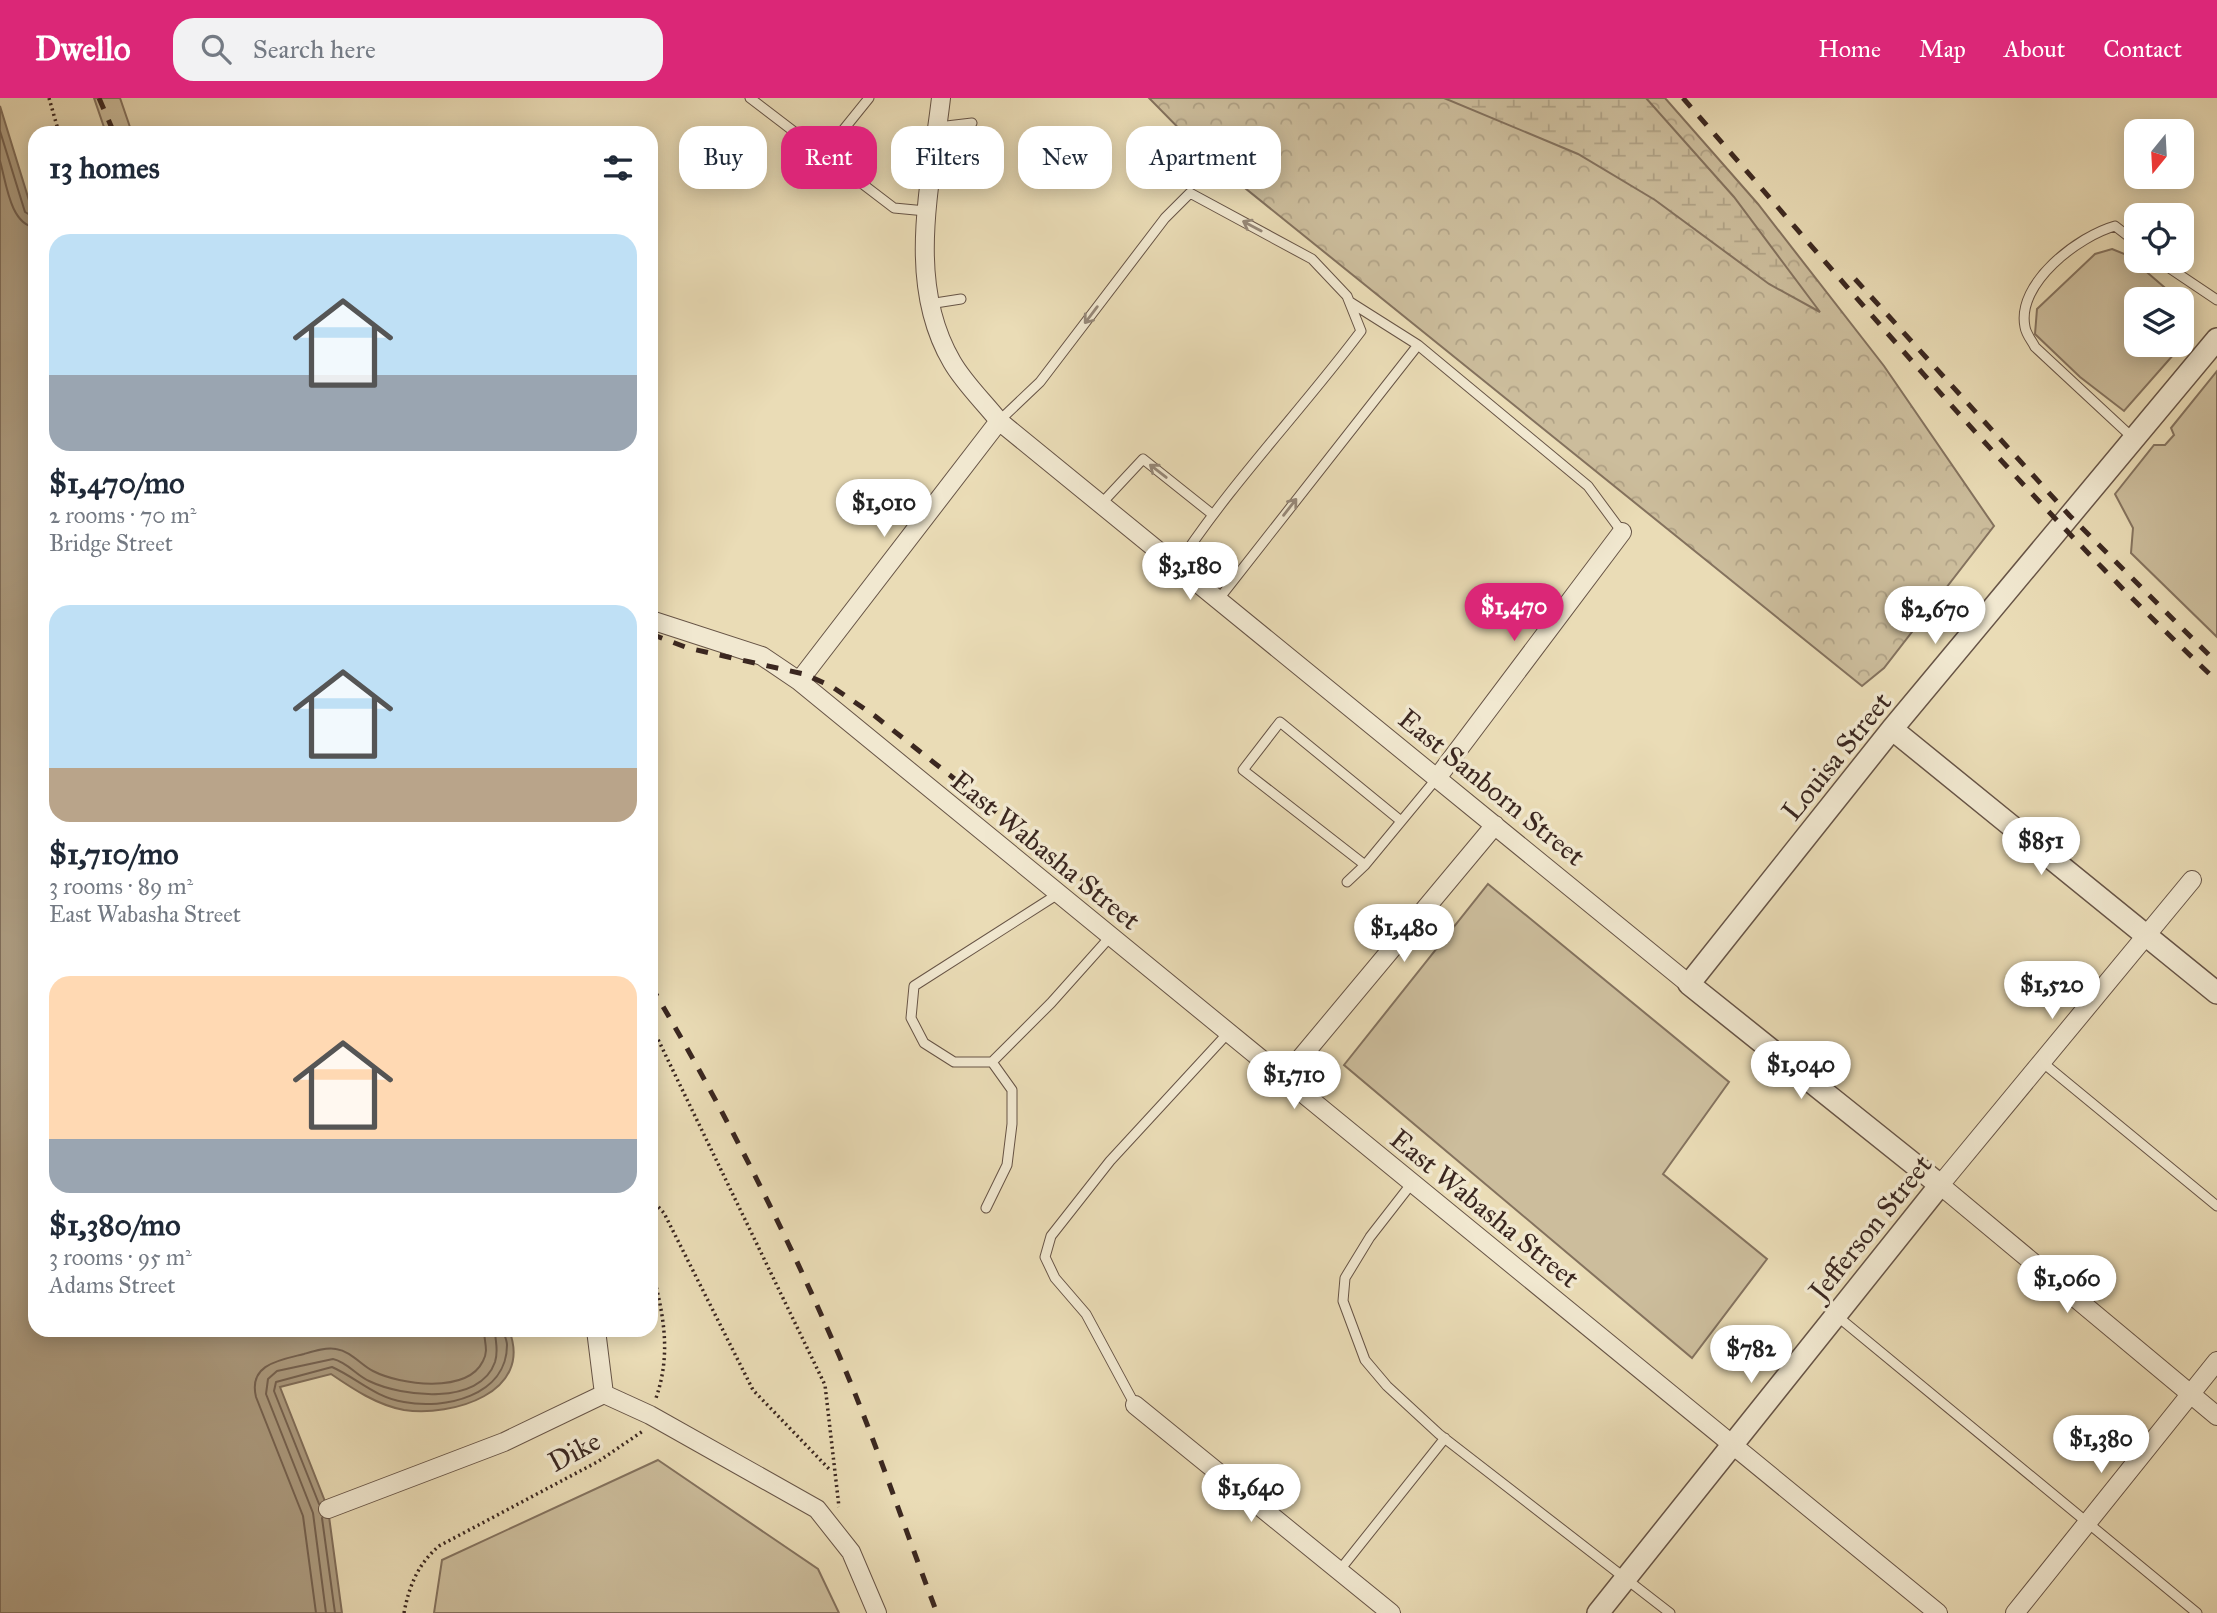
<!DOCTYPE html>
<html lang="en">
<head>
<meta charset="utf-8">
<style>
	body { margin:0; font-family:"IM FELL Great Primer",serif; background:#f2f2f3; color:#1f2937; height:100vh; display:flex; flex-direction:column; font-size:26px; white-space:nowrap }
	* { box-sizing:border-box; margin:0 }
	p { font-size:23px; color:#747a83 }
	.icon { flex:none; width:38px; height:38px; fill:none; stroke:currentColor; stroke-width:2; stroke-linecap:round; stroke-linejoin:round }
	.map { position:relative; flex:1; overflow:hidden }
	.side { position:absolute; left:28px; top:28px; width:630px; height:1211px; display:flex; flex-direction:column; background:#fff; border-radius:21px; box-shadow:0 4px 18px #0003 }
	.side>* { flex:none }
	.guide { position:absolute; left:679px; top:28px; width:665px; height:63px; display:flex; gap:14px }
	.needle { width:46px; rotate:198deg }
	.buttons { position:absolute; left:2124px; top:21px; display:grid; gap:14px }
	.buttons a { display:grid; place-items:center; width:70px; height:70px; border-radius:14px; background:#fff; box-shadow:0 4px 18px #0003; font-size:35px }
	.price { position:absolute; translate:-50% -60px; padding:0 16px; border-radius:24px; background:#fff; color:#222; font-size:23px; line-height:46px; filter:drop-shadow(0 2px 4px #0008) }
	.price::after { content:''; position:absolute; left:50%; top:42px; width:21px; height:16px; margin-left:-10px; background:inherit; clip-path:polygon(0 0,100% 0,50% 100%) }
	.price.current { background:#db2777; color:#fff }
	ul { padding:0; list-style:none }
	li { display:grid; align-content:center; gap:14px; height:371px; padding:0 21px }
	li span { display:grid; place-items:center; height:217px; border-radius:21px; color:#555 }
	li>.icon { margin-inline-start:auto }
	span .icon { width:126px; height:126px; fill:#fffc; stroke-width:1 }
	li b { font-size:30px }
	h2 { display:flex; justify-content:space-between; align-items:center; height:84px; padding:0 21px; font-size:30px }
	.tag { padding:0 24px; border-radius:21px; background:#fff; box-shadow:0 4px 18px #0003; font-size:24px; line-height:63px }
	.tag.current { background:#db2777; color:#fff }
	header { display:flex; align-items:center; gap:42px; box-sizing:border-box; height:98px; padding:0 35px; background:#db2777; color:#fff }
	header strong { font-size:33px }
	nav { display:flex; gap:38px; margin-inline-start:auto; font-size:24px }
	.search { width:490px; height:63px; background:#f2f2f3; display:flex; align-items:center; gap:18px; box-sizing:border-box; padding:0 24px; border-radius:21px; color:#747a83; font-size:26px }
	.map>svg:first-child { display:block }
</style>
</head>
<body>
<header>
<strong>Dwello</strong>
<div class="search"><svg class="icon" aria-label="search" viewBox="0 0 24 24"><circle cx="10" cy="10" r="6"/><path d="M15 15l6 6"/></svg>Search here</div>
<nav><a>Home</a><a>Map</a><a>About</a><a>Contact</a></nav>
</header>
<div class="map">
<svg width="2217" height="1515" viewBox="0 0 2217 1515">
	<defs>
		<pattern id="forest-crowns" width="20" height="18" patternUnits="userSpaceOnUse" patternTransform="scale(1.75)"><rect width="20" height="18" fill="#ccbd9c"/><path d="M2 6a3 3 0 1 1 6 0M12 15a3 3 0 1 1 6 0" fill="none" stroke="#b0a286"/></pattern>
		<pattern id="wetland-marsh" width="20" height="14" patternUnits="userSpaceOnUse" patternTransform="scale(1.75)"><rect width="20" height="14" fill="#ccbd9c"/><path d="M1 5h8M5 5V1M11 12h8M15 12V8" fill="none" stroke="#b0a286"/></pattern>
	</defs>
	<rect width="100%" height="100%" fill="#eadcb6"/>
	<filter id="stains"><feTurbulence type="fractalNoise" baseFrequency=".00286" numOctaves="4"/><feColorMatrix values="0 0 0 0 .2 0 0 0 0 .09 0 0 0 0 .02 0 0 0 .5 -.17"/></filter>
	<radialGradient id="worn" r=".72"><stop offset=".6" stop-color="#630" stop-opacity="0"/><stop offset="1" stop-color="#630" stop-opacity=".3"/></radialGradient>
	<!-- green -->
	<path fill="#ccbd9c" stroke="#84725e" stroke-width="2" d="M94,0H120L132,35H106Z
		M2112,151L2127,157L2178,201H2137V247H2182L2124,313L2080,279L2035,236L2037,211L2095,156Z
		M2217,273V539L2131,455L2133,430L2115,396L2154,347H2165L2174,337L2171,330Z
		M1488,786L1729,984L1663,1076L1767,1161L1692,1260L1344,967Z
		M658,1362L818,1471L839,1515H434L442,1462Z"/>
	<!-- forest -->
	<path fill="url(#forest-crowns)" stroke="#84725e" stroke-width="2" d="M1149,0H1665L1758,106L1884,268L1994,428L1884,570L1862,588L1209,61Z"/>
	<!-- wetland -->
	<path fill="url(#wetland-marsh)" stroke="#84725e" stroke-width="2" d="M1444,0H1646L1734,99L1820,214L1769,186L1655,102L1578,56Z"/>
	<!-- water -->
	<path fill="#ae9e83" stroke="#806e5b" stroke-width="2" d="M0,8L35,122V1232H509C534,1295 452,1319 404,1312C377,1307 353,1291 331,1276L280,1289L328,1411L342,1515H0Z"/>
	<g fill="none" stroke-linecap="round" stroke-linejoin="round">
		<!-- shore -->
		<path stroke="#746252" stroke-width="2" d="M0,33L25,114L35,120
			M0,63C6,83 10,127 35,129
			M319,1406L274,1293L276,1284L332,1269C357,1280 374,1299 404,1304C444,1312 507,1298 507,1247C507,1242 504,1237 503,1232
			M322,1420L335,1515
			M316,1515L303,1418L256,1299C248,1266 280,1262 304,1256C314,1253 326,1249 336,1251C351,1253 361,1267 373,1273C400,1287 467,1296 483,1263C489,1252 484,1244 484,1232
			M326,1515L313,1415L266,1296L268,1281L277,1273L333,1261C347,1264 356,1277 369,1283C402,1299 480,1308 495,1264C499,1251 495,1244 495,1232"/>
		<!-- service casing -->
		<g stroke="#675446" stroke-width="11">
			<path id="service" d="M750,0L894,110L926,113
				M938,29L972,25
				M823,57L869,0
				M2159,163L2217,202
				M1350,204L1418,247L1588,388L1622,434
				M929,206L961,201
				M999,323L1040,284L1165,120L1190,95L1312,161L1347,198L1361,233C1301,313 1231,385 1177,468
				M2134,341L2035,249C2032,243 2026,236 2025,229C2016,185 2079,138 2115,128L2137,145
				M1101,406L1143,361L1212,416
				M1218,502L1418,247
				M1365,767L1243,672L1280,624L1401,723
				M1347,784L1365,767L1437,680
				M1058,796L914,888L911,920L924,945L954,964H992L1051,905L1110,839
				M2042,964L2217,1108
				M1412,1085L1370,1139L1345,1180L1343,1203L1365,1262L1387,1288L1439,1336L1670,1515
				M986,1110L1007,1067L1012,1026V992L992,964
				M1837,1218L2197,1515
				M1135,1307L1086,1216L1055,1180L1045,1159L1051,1138L1110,1063L1228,935
				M1339,1473L1445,1340"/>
		</g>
		<!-- minor casing -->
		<g stroke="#675446" stroke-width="20">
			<path id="minor" d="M941,0C931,87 905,184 952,264C964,285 984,304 999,323L1689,886
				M651,522L762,558L799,583L1938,1515
				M799,583L999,323
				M1437,680L1622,434
				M2192,782L1940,1087L2217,1318
				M1284,980L1495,727
				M596,1232L604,1296
				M1135,1307L1391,1515
				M328,1411L504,1344L604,1296L650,1317L817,1411L851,1454L877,1515
				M2015,1515L2217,1263"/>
		</g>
		<!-- tertiary casing -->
		<g stroke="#675446" stroke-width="24">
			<path id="tertiary" d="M1892,631L2217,895
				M1598,1515L1940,1087L1689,886L1892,631L2217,241"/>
		</g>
		<!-- path -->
		<path stroke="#3b2720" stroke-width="3.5" stroke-dasharray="2 3.5" stroke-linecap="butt" d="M49,0L59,35
			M651,927L825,1287L839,1409
			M651,1101L664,1115L753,1292L831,1373
			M651,1168C663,1214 672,1254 656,1300
			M404,1515C409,1488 418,1466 439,1448L599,1363L643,1333"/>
		<!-- service -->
		<use href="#service" stroke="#f1e8d0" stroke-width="9"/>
		<!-- minor -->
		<use href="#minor" stroke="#f1e8d0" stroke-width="18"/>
		<!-- tertiary -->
		<use href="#tertiary" stroke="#f1e8d0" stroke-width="21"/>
		<!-- rail -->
		<path stroke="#3b2720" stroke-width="5" stroke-dasharray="12 12" stroke-linecap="butt" d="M99,0L114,35
			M1683,0C1856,198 2025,402 2217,583
			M1855,181L2070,418L2217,565
			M651,536L688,550L804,576L831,588L875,618L1104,799
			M651,888C721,1006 784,1130 839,1257C875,1341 904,1429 937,1515"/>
	</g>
	<!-- one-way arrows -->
	<defs><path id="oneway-shaft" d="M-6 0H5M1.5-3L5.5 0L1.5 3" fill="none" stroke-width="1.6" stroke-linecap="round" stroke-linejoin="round" transform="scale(1.75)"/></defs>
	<g stroke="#968878">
		<use href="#oneway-shaft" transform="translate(1252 128) rotate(-152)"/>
		<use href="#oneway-shaft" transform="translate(1091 217) rotate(127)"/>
		<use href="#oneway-shaft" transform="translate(1158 373) rotate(-142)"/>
		<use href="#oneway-shaft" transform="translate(1290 409) rotate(-52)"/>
	</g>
	<g text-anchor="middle" stroke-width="7" stroke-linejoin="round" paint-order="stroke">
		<!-- street labels -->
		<g font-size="28" fill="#3b2720" stroke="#f1e8d0">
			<text transform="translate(1836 658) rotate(-51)" y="10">Louisa Street</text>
			<text transform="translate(1492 689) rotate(39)" y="10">East Sanborn Street</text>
			<text transform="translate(1046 752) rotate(39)" y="10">East Wabasha Street</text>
			<text transform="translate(1485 1110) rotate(39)" y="10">East Wabasha Street</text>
			<text transform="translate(1870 1129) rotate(-51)" y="10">Jefferson Street</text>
			<text transform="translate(574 1353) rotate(-28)" y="10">Dike</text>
		</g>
	</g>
	<rect width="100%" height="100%" filter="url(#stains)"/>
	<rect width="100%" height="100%" fill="url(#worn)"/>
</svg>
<div class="buttons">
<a><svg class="needle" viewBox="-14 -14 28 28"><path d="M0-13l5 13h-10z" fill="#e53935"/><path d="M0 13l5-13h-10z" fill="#747a83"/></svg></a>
<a><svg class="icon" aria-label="locate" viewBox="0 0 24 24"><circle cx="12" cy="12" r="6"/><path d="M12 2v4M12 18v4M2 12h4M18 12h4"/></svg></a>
<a><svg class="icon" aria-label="layers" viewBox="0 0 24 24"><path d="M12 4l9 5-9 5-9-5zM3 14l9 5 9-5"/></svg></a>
</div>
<b class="price" style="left:884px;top:441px">$1,010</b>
<b class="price" style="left:1190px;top:504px">$3,180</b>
<b class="price current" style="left:1514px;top:545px">$1,470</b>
<b class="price" style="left:1935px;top:548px">$2,670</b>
<b class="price" style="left:2041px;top:779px">$851</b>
<b class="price" style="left:1404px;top:866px">$1,480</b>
<b class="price" style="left:2052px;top:923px">$1,520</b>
<b class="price" style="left:1801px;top:1003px">$1,040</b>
<b class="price" style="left:1294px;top:1013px">$1,710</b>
<b class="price" style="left:2067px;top:1217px">$1,060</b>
<b class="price" style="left:1751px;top:1287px">$782</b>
<b class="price" style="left:2101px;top:1377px">$1,380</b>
<b class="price" style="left:1251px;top:1426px">$1,640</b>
<div class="guide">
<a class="tag">Buy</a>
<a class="tag current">Rent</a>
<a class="tag">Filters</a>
<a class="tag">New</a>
<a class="tag">Apartment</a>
</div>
<section class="side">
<h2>13 homes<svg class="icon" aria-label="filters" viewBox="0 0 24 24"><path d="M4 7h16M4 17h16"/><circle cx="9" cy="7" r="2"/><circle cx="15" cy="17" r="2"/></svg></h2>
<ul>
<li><span style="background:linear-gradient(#bfe0f5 65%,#9aa5b1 0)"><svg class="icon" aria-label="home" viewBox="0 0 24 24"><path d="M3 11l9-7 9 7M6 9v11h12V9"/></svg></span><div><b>$1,470/mo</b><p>2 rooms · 70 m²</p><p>Bridge Street</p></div></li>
<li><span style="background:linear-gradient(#bfe0f5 75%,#b9a48a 0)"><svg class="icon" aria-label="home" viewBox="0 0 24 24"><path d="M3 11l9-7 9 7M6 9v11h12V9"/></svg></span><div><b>$1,710/mo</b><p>3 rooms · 89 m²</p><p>East Wabasha Street</p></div></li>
<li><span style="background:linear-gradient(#ffd9b3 75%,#9aa5b1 0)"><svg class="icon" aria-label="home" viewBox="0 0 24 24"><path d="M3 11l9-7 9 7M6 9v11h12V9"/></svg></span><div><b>$1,380/mo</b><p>3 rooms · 95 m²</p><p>Adams Street</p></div></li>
</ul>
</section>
</div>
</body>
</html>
